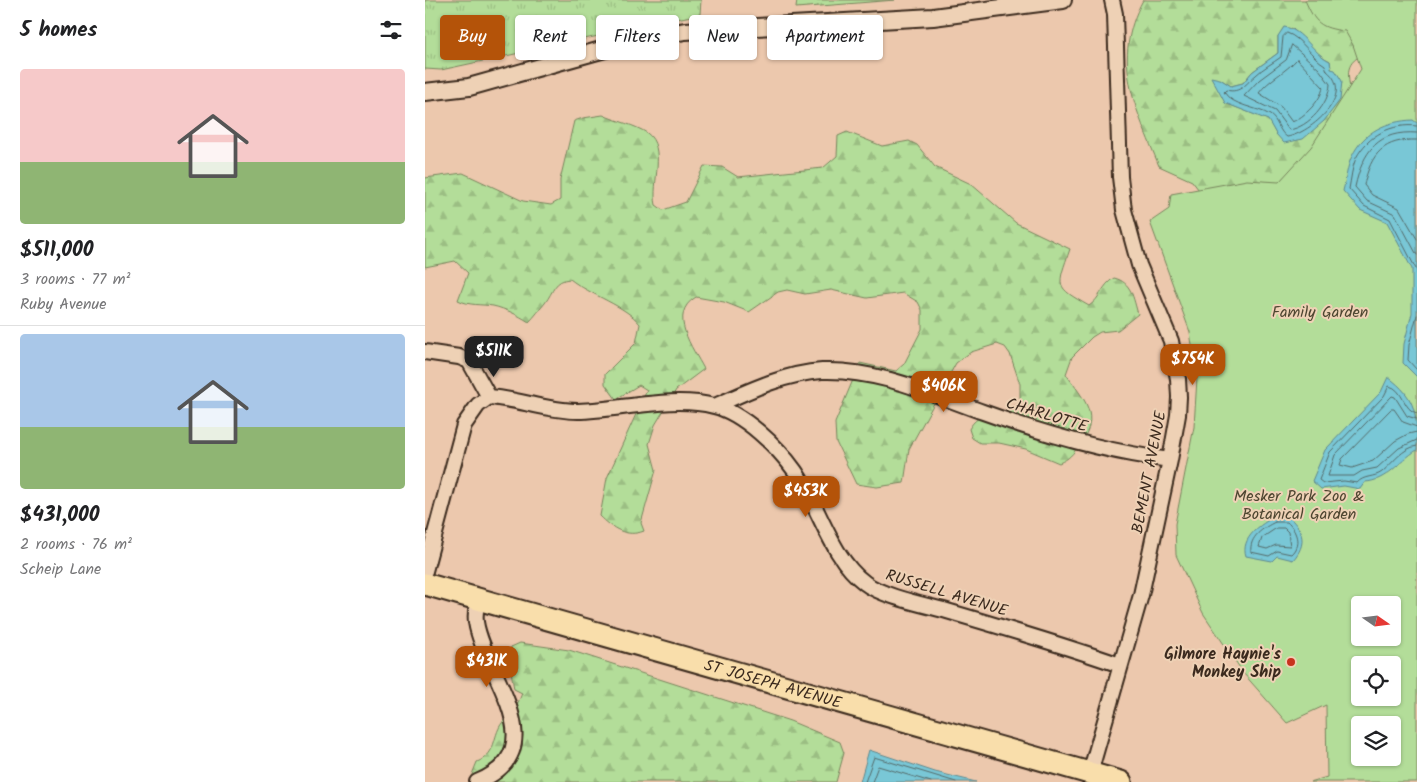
<!DOCTYPE html>
<html lang="en">
<head>
<meta charset="utf-8">
<style>
	body { margin:0; font-family:Kalam,sans-serif; background:#f6f6f6; color:#202124; height:100vh; display:flex; flex-direction:column; font-size:19px; white-space:nowrap }
	* { box-sizing:border-box; margin:0 }
	p { font-size:16px; color:#757577 }
	.icon { flex:none; width:28px; height:28px; fill:none; stroke:currentColor; stroke-width:2; stroke-linecap:round; stroke-linejoin:round }
	.map { position:relative; flex:1; overflow:hidden }
	.details { display:flex; flex-direction:column; background:#fff; width:425px }
	.details>* { flex:none }
	.top-card { position:absolute; left:15px; top:15px; width:475px; height:45px; display:flex; gap:10px }
	.needle { width:32px; rotate:104deg }
	.buttons { position:absolute; left:926px; top:596px; display:grid; gap:10px }
	.buttons a { display:grid; place-items:center; width:50px; height:50px; border-radius:5px; background:#fff; box-shadow:0 1px 4px #0004; font-size:25px }
	.price { position:absolute; translate:-50% -42px; padding:0 11px; border-radius:10px; background:#b45309; color:#fff; font-size:16px; line-height:32px; filter:drop-shadow(0 1px 2px #0008) }
	.price::after { content:''; position:absolute; left:50%; top:30px; width:15px; height:11px; margin-left:-8px; background:inherit; clip-path:polygon(0 0,100% 0,50% 100%) }
	.price.current { background:#222; color:#fff }
	ul { padding:0; list-style:none }
	li { display:grid; align-content:center; gap:10px; height:265px; padding:0 20px }
	li+li { border-top:1px solid #e0e0e0 }
	li span { display:grid; place-items:center; height:155px; border-radius:5px; color:#555 }
	li>.icon { margin-inline-start:auto }
	span .icon { width:90px; height:90px; fill:#fffc; stroke-width:1 }
	li b { font-size:21px }
	h2 { display:flex; justify-content:space-between; align-items:center; height:60px; padding:0 20px; font-size:21px }
	.pill { padding:0 18px; border-radius:5px; background:#fff; box-shadow:0 1px 4px #0004; font-size:18px; line-height:45px }
	.pill.current { background:#b45309; color:#fff }
	main { display:flex; flex:1; min-height:0 }
	.map>svg:first-child { display:block }
</style>
</head>
<body>
<main>
<section class="details">
<h2>5 homes<svg class="icon" aria-label="filters" viewBox="0 0 24 24"><path d="M4 7h16M4 17h16"/><circle cx="9" cy="7" r="2"/><circle cx="15" cy="17" r="2"/></svg></h2>
<ul>
<li><span style="background:linear-gradient(#f6c9c9 60%,#8fb573 0)"><svg class="icon" aria-label="home" viewBox="0 0 24 24"><path d="M3 11l9-7 9 7M6 9v11h12V9"/></svg></span><div><b>$511,000</b><p>3 rooms · 77 m²</p><p>Ruby Avenue</p></div></li>
<li><span style="background:linear-gradient(#a9c7e8 60%,#8fb573 0)"><svg class="icon" aria-label="home" viewBox="0 0 24 24"><path d="M3 11l9-7 9 7M6 9v11h12V9"/></svg></span><div><b>$431,000</b><p>2 rooms · 76 m²</p><p>Scheip Lane</p></div></li>
</ul>
</section>
<div class="map">
<svg width="992" height="782" viewBox="0 0 992 782">
	<defs>
		<pattern id="grass-tufts" width="24" height="20" patternUnits="userSpaceOnUse" patternTransform="scale(1.25)"><rect width="24" height="20" fill="#b3dd99"/><path d="M3 7l-1-3M5 7V3M7 7l1-3M15 17l-1-3M17 17v-4M19 17l1-3" fill="none" stroke="#9bbe83"/></pattern>
		<pattern id="forest-firs" width="22" height="20" patternUnits="userSpaceOnUse" patternTransform="scale(1.25)"><rect width="22" height="20" fill="#b3dd99"/><path d="M5 1l3.5 6h-7zM16 11l3.5 6h-7z" fill="#9bbe83"/></pattern>
	</defs>
	<rect width="100%" height="100%" fill="#ecc8ad"/>
	<filter id="ink" filterUnits="userSpaceOnUse"><feTurbulence type="fractalNoise" baseFrequency=".02" numOctaves="2"/><feDisplacementMap in="SourceGraphic" scale="10" xChannelSelector="R" yChannelSelector="G"/><feConvolveMatrix kernelMatrix="1 2 1 2 8 2 1 2 1" color-interpolation-filters="sRGB"/></filter>
	<g filter="url(#ink)">
		<!-- grass -->
		<path fill="url(#grass-tufts)" stroke="#77845c" d="M0,0H276L275,14L16,70L0,69Z
			M372,0H470L371,8Z"/>
		<!-- forest -->
		<path fill="url(#forest-firs)" stroke="#77845c" fill-rule="evenodd" d="M718,0H928L943,52C918,63 923,72 926,96L992,531L935,605L790,211L767,181L734,166C711,108 685,61 718,0ZM867,28C878,39 892,55 905,61L906,69L851,134L844,120L800,103L795,79L806,86L818,83L827,72L853,53V36Z
			M178,115C191,121 210,125 222,133C242,148 226,183 231,205L238,210L261,202L279,166L297,167L313,177L398,168L412,156L413,136L422,132L457,146L484,141L492,145L510,167L546,184L591,223L645,249C632,287 629,286 664,306C676,298 677,285 689,278C707,282 708,298 713,314L693,330L675,332L667,337L647,357L641,374C659,400 677,415 654,445C648,454 644,459 634,463L601,449L574,443H555L547,438L544,429C553,413 562,417 578,413C583,411 589,406 595,403V384L585,354L580,347L572,344L546,352L531,363L484,449L479,483L452,487L431,484L411,442L410,423L435,363L471,371L479,364L497,329V310L493,302L478,293L442,298L406,290L380,294L362,290L353,292L324,312L299,302L271,297C242,314 268,348 279,369L251,390L230,425L224,444L231,470L216,523L219,531C201,538 187,528 175,516L182,478L222,390L214,385L191,399L180,384V374L211,343L215,324C201,306 165,295 145,279C129,280 129,291 120,303C115,309 110,316 104,322C93,315 81,309 68,306C56,304 45,306 33,300L43,273L30,261L0,267V178L38,173L98,201L126,205L135,200V180L149,121L158,118Z
			M95,643L144,650L365,721L415,742L419,753L411,782H44L52,762C71,754 67,741 75,726C83,713 92,709 97,693L89,689L84,659L86,647Z"/>
		<!-- green -->
		<path fill="#b3dd99" stroke="#77845c" fill-rule="evenodd" d="M880,0H992V782H885L902,777L901,705L862,723L819,674L778,613L751,555L750,524L769,427L772,378L765,332L725,222L744,209L746,194L822,180L854,182L886,147L936,69L928,45L920,31C895,28 890,23 880,0ZM935,605H968V638H935ZM935,665H968V698H935ZM935,725H968V758H935Z"/>
		<!-- water -->
		<path fill="#79c7d6" stroke="#60888c" d="M859,27C878,29 888,54 905,61L906,69L910,70L917,81L915,100L899,121L878,139L859,143L851,134L843,120L800,103L786,77L795,79L806,86L818,83L827,72L853,53V36Z
			M988,120L992,123V377L978,363L979,344L987,313V269L962,222L935,210L918,191C921,180 922,166 927,156C939,131 962,121 988,120Z
			M963,377C992,398 992,415 992,450C974,461 962,481 940,482L935,489L919,486L896,489L887,481L900,450L956,392Z
			M849,517H864C879,531 882,544 868,560L852,556L847,561L821,556C815,538 836,524 849,517Z
			M444,750L510,772L551,782H435Z"/>
		<g fill="none" stroke-linecap="round" stroke-linejoin="round">
			<!-- shore -->
			<path stroke="#546968" stroke-width="1" d="M862,33C877,38 886,57 900,65L902,71C931,94 886,133 862,137C854,132 853,120 845,115C832,107 807,106 799,92L801,90C816,94 821,83 831,75C838,68 848,63 856,57L858,37Z
				M867,45L894,69L905,84C904,104 884,127 864,130L850,111L819,96L834,80L861,60Z
				M872,59L898,87C896,101 879,117 867,122L856,107L834,93C843,80 861,72 872,59Z
				M992,126C967,123 943,135 931,158C927,167 926,179 924,189L939,206L965,219L992,271
				M992,133C953,130 938,151 930,187L942,201L970,214L992,255
				M992,140C959,139 946,153 939,185L947,195L974,208L992,239
				M992,315L984,345L983,360L992,370
				M992,413C978,411 979,389 964,386L959,396L905,452L894,480L898,483L919,481L932,483C939,475 949,478 957,472C968,463 977,448 992,446
				M992,419L982,416L970,397L967,396L910,455L903,476H929L937,471L952,468L974,448L992,440
				M992,427L978,422L969,409H966L917,459L915,465L927,468L948,461L970,441L983,434L992,432
				M850,522H862C871,530 877,544 866,554L852,551L844,556L826,552C824,537 838,528 850,522Z
				M852,528H859L863,532L865,546L851,545L842,549L834,547L837,538Z
				M440,782L449,757L531,782
				M447,782L453,766L506,782"/>
			<!-- minor casing -->
			<g stroke="#3b2a1e" stroke-width="18">
				<path id="minor" d="M0,352L34,357L44,361L64,397
					M64,397C94,399 122,411 153,411C195,410 248,395 289,406C318,413 353,447 370,471C394,506 406,558 440,583C456,596 500,605 522,611C580,628 638,645 695,665
					M290,406C323,391 361,373 397,371C453,369 507,394 558,412C619,434 681,452 745,460
					M0,571L39,425L53,405L64,397
					M665,773L716,595L745,460L753,415L754,397L753,379L746,341L714,265L699,210L695,177L690,14L687,0
					M52,782C133,749 59,674 51,622C50,614 51,607 53,599"/>
			</g>
			<!-- tertiary casing -->
			<g stroke="#3b2a1e" stroke-width="20">
				<path id="tertiary" d="M0,92L44,87L212,40L260,31L508,17L638,0"/>
			</g>
			<!-- primary casing -->
			<g stroke="#3b2a1e" stroke-width="25">
				<g id="primary">
					<path id="s1" d="M0,584L696,782"/>
				</g>
			</g>
			<!-- minor -->
			<use href="#minor" stroke="#eed1b5" stroke-width="14"/>
			<!-- tertiary -->
			<use href="#tertiary" stroke="#eed1b5" stroke-width="16"/>
			<!-- primary -->
			<use href="#primary" stroke="#f9deab" stroke-width="21"/>
		</g>
	</g>
	<!-- markers -->
	<circle fill="#c8321e" stroke="#eed1b5" stroke-width="2" cx="866" cy="662" r="5"/>
	<g text-anchor="middle" stroke-width="4" stroke-linejoin="round" paint-order="stroke">
		<!-- park labels -->
		<g font-size="16" fill="#4d4530" stroke="#eed1b5">
			<text x="895" y="317">Family Garden</text>
			<text x="874" y="501">Mesker Park Zoo &amp;<tspan x="874" dy="18">Botanical Garden</tspan></text>
		</g>
		<!-- street labels -->
		<g font-size="16" fill="#3b2a1e" stroke="#eed1b5">
			<text transform="translate(622 414) rotate(17)" y="6">CHARLOTTE</text>
			<text transform="translate(723 472) rotate(-79)" y="6">BEMENT AVENUE</text>
			<text transform="translate(522 592) rotate(17)" y="6">RUSSELL AVENUE</text>
			<text dy="6" stroke="none"><textPath href="#s1" startOffset="362">ST JOSEPH AVENUE</textPath></text>
		</g>
		<!-- poi labels -->
		<g font-size="16" font-weight="bold" fill="#3b2a1e" stroke="#eed1b5" text-anchor="end">
			<text x="856" y="659">Gilmore Haynie's<tspan x="856" dy="18">Monkey Ship</tspan></text>
		</g>
	</g>
</svg>
<div class="buttons">
<a><svg class="needle" viewBox="-14 -14 28 28"><path d="M0-13l5 13h-10z" fill="#e53935"/><path d="M0 13l5-13h-10z" fill="#757577"/></svg></a>
<a><svg class="icon" aria-label="locate" viewBox="0 0 24 24"><circle cx="12" cy="12" r="6"/><path d="M12 2v4M12 18v4M2 12h4M18 12h4"/></svg></a>
<a><svg class="icon" aria-label="layers" viewBox="0 0 24 24"><path d="M12 4l9 5-9 5-9-5zM3 14l9 5 9-5"/></svg></a>
</div>
<b class="price current" style="left:69px;top:378px">$511K</b>
<b class="price" style="left:768px;top:386px">$754K</b>
<b class="price" style="left:519px;top:413px">$406K</b>
<b class="price" style="left:381px;top:518px">$453K</b>
<b class="price" style="left:62px;top:688px">$431K</b>
<div class="top-card">
<a class="pill current">Buy</a>
<a class="pill">Rent</a>
<a class="pill">Filters</a>
<a class="pill">New</a>
<a class="pill">Apartment</a>
</div>
</div>
</main>
</body>
</html>
